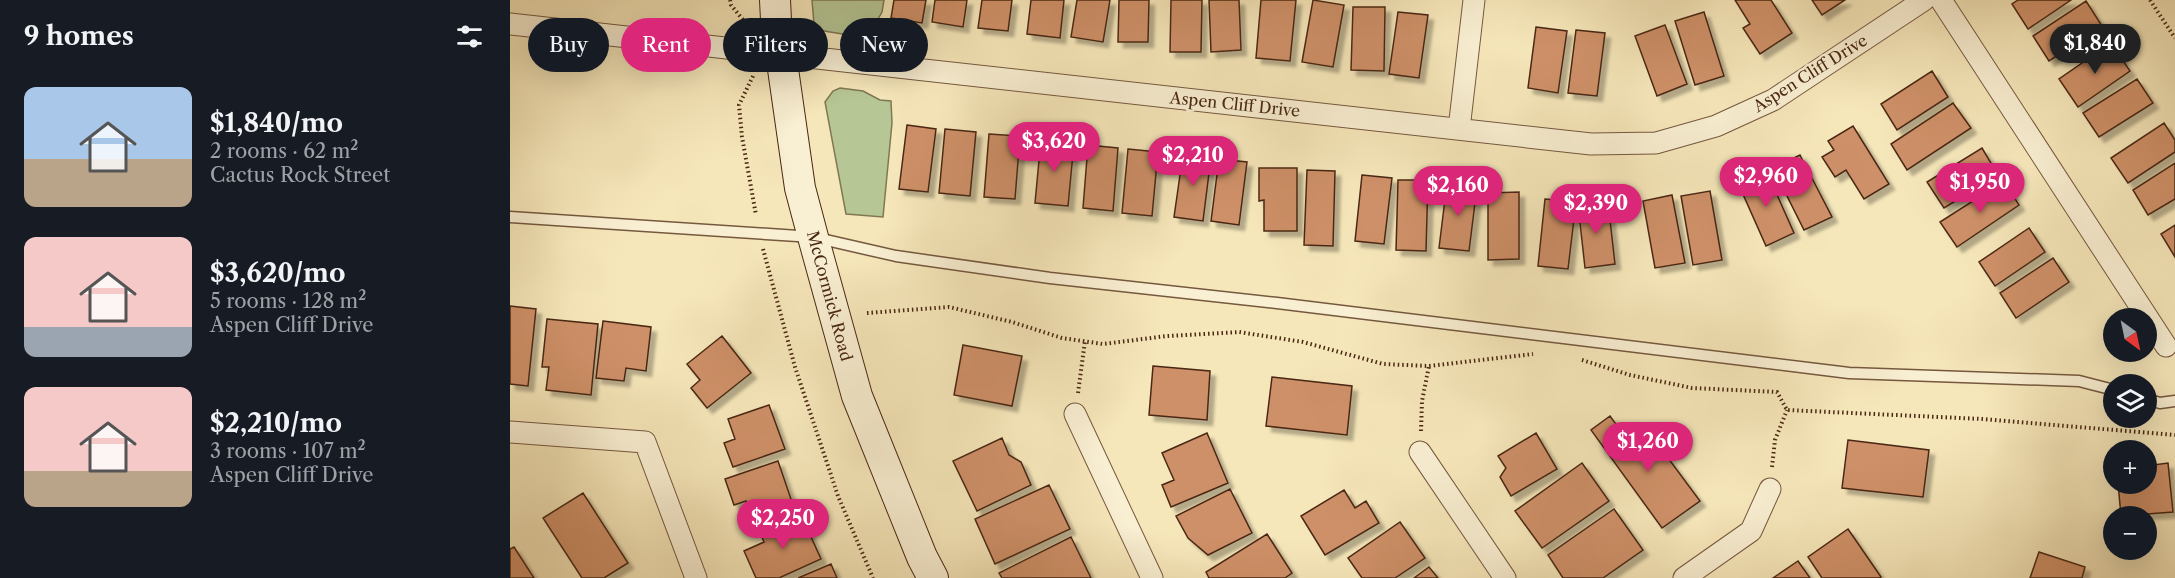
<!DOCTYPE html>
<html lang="en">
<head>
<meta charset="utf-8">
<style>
	body { margin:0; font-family:"Libre Caslon Text",serif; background:#20242c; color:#f1f3f6; height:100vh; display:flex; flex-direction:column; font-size:22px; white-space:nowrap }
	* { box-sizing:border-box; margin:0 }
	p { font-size:20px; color:#9ea1a6 }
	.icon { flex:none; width:33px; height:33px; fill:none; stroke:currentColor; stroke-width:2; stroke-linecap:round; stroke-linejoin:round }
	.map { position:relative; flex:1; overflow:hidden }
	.sheet { display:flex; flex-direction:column; background:#171b24; width:510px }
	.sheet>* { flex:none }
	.top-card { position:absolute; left:18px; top:18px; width:570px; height:54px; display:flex; gap:12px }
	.needle { width:39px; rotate:147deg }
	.buttons { position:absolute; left:1593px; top:308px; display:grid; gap:12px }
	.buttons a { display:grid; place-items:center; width:54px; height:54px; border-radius:50%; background:#171b24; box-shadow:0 6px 24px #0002; font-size:30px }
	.price { position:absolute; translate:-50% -51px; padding:0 14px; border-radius:21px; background:#db2777; color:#fff; font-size:20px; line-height:39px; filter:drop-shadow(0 2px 3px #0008) }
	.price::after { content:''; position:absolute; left:50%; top:36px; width:18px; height:14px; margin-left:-9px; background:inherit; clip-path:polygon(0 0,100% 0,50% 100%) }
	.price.selected { background:#222; color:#fff }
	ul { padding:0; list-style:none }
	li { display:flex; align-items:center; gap:18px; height:150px; padding:0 24px }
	li span { display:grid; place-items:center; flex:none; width:168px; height:120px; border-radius:12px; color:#555 }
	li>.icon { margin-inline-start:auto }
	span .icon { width:72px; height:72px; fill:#fffc; stroke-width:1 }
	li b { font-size:26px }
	h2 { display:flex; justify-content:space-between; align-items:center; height:72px; padding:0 24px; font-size:26px }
	.chip { padding:0 21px; border-radius:27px; background:#171b24; box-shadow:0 6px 24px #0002; font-size:21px; line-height:54px }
	.chip.selected { background:#db2777; color:#fff }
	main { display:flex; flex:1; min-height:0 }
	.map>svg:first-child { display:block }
</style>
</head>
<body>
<main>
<section class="sheet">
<h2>9 homes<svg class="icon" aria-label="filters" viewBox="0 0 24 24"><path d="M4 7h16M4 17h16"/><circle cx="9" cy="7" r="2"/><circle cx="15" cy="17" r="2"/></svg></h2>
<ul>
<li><span style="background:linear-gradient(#a9c7e8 60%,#b9a48a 0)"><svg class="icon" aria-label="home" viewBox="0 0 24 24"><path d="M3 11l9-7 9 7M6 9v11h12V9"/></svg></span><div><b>$1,840/mo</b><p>2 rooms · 62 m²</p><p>Cactus Rock Street</p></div></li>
<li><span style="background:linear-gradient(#f6c9c9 75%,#9aa5b1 0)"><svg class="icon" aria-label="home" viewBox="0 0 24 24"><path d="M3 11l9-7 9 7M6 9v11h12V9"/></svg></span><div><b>$3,620/mo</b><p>5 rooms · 128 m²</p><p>Aspen Cliff Drive</p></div></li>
<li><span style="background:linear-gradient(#f6c9c9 70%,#b9a48a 0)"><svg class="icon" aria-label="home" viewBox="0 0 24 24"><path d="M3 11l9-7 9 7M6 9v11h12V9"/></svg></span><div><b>$2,210/mo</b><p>3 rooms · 107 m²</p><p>Aspen Cliff Drive</p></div></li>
</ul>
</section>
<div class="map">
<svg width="1665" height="578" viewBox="0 0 1665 578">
	<defs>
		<filter id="shadow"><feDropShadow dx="5.5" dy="5.5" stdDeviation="1.5" flood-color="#0004"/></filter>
	</defs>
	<rect width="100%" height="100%" fill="#f6e7ba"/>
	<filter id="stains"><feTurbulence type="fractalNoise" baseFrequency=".00333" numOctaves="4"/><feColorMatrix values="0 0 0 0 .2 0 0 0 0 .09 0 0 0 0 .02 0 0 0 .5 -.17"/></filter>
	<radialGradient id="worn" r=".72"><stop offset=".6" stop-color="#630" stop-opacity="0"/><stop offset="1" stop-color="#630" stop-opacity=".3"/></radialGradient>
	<!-- green -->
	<path fill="#b6c795" stroke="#807854" stroke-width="1.5" d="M302,0H374L372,12L357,38L308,30L304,24Z
		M330,88L353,91L370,100L381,101L382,123L373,217L336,214L315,102L323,91Z"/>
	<!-- building -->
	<path fill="#ce9067" stroke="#4a2814" stroke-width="1.5" filter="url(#shadow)" d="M384,0H416L412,23L381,18Z
		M425,0H457L453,27L422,22Z
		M472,0H502L498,31L468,28Z
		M521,0H554L550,38L517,34Z
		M567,0H600L593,42L561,37Z
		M609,0H639L638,42H608Z
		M661,0H692L691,52H660Z
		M699,0H729L731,50L701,52Z
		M751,0H786L780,61L746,58Z
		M803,0L834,5L823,67L792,62Z
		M1225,0H1261L1282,33L1250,54L1233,28L1240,24Z
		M1302,0H1335L1312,15Z
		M1508,0H1561L1518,29L1502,4Z
		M1576,1L1592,26L1539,61L1523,36Z
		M843,7H875L874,71L841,70Z
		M888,12L918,15L909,78L879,74Z
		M1194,12L1214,76L1185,85L1165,21Z
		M1155,25L1177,84L1147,96L1125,36Z
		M1026,27L1057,31L1048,93L1018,88Z
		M1066,30L1095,33L1087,96L1058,93Z
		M1601,43L1620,71L1568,107L1549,79Z
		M1422,71L1438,97L1387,130L1371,104Z
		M1627,79L1643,103L1589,137L1573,113Z
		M1443,103L1461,128L1397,170L1381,144Z
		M1654,123L1665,140V152L1618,183L1601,158Z
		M397,125L426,129L418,192L389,189Z
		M1343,126L1379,184L1354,199L1336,170L1325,177L1312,157L1324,150L1318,141Z
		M435,129L466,132L460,196L429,193Z
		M479,134L510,136L505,199L474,197Z
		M531,139L564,143L558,206L525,203Z
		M578,145L608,148L603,211L573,208Z
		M1472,148L1488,175L1434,208L1417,182Z
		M618,149L648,152L642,216L612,213Z
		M673,154L701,157L693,221L664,217Z
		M1290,155L1322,217L1294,230L1263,168Z
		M709,159L737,162L729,225L701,221Z
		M1665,163V199L1638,215L1623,190Z
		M749,168H787V231H754V200L749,201Z
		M797,170L825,171L823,246L794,245Z
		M1256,170L1284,233L1256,246L1228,183Z
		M852,175L882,178L874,244L845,241Z
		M888,180H918L916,251L886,250Z
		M1494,181L1509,205L1447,247L1430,222Z
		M937,183L967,187L959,251L929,248Z
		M1200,191L1212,260L1183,265L1171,196Z
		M1009,192V259L978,260V193Z
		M1162,195L1175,263L1145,268L1133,201Z
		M1035,199L1066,202L1058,269L1028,266Z
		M1098,202L1105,264L1075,268L1068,205Z
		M1665,225V257L1651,234Z
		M1519,228L1535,252L1485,286L1469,262Z
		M1543,258L1559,282L1506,318L1490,293Z
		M0,306L26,309L18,386L0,384Z
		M37,319L88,324L81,395L36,390L39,367H32Z
		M93,321L141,327L136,371L116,368L114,381L86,378Z
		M212,336L241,373L197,408L181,388L190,380L177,364Z
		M453,345L512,356L502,406L444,395Z
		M643,366L700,371L697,420L639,415Z
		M762,377L842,386L837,435L756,426Z
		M259,405L275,449L223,467L214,443L225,439L218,419Z
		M1100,416L1123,448L1141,435L1190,501L1152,528L1081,430Z
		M697,433L718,483L661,507L652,485L664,480L652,453Z
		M1026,433L1047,469L1001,496L990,477L996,468L988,456Z
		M492,438L499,455L511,462L521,485L467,511L443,461Z
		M1338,440L1419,450L1413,497L1332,488Z
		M268,461L283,505L242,519L236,501L224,505L215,479Z
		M1072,463L1099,501L1032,548L1005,511Z
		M1658,463L1663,512L1611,516L1608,483H1636V466Z
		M539,485L560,529L485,564L465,519Z
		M720,489L742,533L698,555L678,538L666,516Z
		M834,490L845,508L856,501L869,523L815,555L791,516Z
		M73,493L118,563L94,578H72L33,518Z
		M1104,509L1133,550L1093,578H1053L1038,555Z
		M291,515L311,559L269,578H246L234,551L254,542L250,533Z
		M890,522L915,558L885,578H852L838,558Z
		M1338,529L1371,577L1370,578H1312L1298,557Z
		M757,534L782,573L775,578H699L696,572Z
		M561,537L581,578H492L489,573Z
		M4,547L24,578H0V549Z
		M1529,552L1575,567L1572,578H1520Z
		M1288,561L1300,578H1263Z
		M321,564L327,578H288Z
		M919,567L928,578H904Z"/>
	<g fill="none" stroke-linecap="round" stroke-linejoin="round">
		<!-- lane casing -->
		<g stroke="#75583e" stroke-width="13">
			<path id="lane" d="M0,217L303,237L386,256L540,278L767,303L1339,373L1569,381L1604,390
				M1636,399L1650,403L1665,401"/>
		</g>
		<!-- street casing -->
		<g stroke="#75583e" stroke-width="23">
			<path id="street" d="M1431,0L1656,346
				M0,24L1081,144L1146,143L1206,126L1263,100L1414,0
				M949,129L964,0
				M565,414L642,578
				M0,432L135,442L186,578
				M910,452L995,578
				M1174,578L1241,531L1260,489"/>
		</g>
		<!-- secondary casing -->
		<g stroke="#4a2814" stroke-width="32">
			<path id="secondary" d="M265,0L266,20L290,188L303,237L347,396L412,557L423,578"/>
		</g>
		<!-- path -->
		<path stroke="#4a2814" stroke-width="4" stroke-dasharray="1.5 3" stroke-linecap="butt" d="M220,0L221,5L234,21
			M1640,0L1665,38
			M243,76L229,105L232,137L246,215
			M253,249L285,367L328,496L363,578
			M357,313L439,307L502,322L552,338L593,344L657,336L729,332L793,342L873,364L919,366L1023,354
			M1072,360L1120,375L1182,388L1267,392L1277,410L1472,419L1665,435
			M568,393L575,341
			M911,431L912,401L919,366
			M1262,467L1265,440L1277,410"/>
		<!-- lane -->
		<use href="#lane" stroke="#f9efd2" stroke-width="10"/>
		<!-- street -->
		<use href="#street" stroke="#f9efd2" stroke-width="21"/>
		<!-- secondary -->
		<use href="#secondary" stroke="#f9efd2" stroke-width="30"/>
	</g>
	<g text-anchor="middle" stroke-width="4.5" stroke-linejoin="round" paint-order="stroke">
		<!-- street labels -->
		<g font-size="16" fill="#4a2814" stroke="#f9efd2">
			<text transform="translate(1300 73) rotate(-32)" y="6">Aspen Cliff Drive</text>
			<text transform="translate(725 104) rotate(6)" y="6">Aspen Cliff Drive</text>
			<text transform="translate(320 296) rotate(75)" y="6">McCormick Road</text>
		</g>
	</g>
	<rect width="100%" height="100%" filter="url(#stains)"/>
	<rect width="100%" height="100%" fill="url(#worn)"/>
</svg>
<div class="buttons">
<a><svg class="needle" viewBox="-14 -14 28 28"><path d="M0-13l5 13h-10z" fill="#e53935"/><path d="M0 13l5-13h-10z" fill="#9ea1a6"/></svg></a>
<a><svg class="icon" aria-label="layers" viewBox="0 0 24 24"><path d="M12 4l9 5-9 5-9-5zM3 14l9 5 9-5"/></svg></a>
<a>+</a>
<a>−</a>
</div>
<b class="price selected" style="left:1585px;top:75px">$1,840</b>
<b class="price" style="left:544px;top:173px">$3,620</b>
<b class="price" style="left:683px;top:187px">$2,210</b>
<b class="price" style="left:1256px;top:208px">$2,960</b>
<b class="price" style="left:1470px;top:214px">$1,950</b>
<b class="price" style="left:948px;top:217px">$2,160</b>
<b class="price" style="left:1086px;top:235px">$2,390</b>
<b class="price" style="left:1138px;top:473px">$1,260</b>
<b class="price" style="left:273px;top:550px">$2,250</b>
<div class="top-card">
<a class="chip">Buy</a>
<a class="chip selected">Rent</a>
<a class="chip">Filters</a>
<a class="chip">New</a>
</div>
</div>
</main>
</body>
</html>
